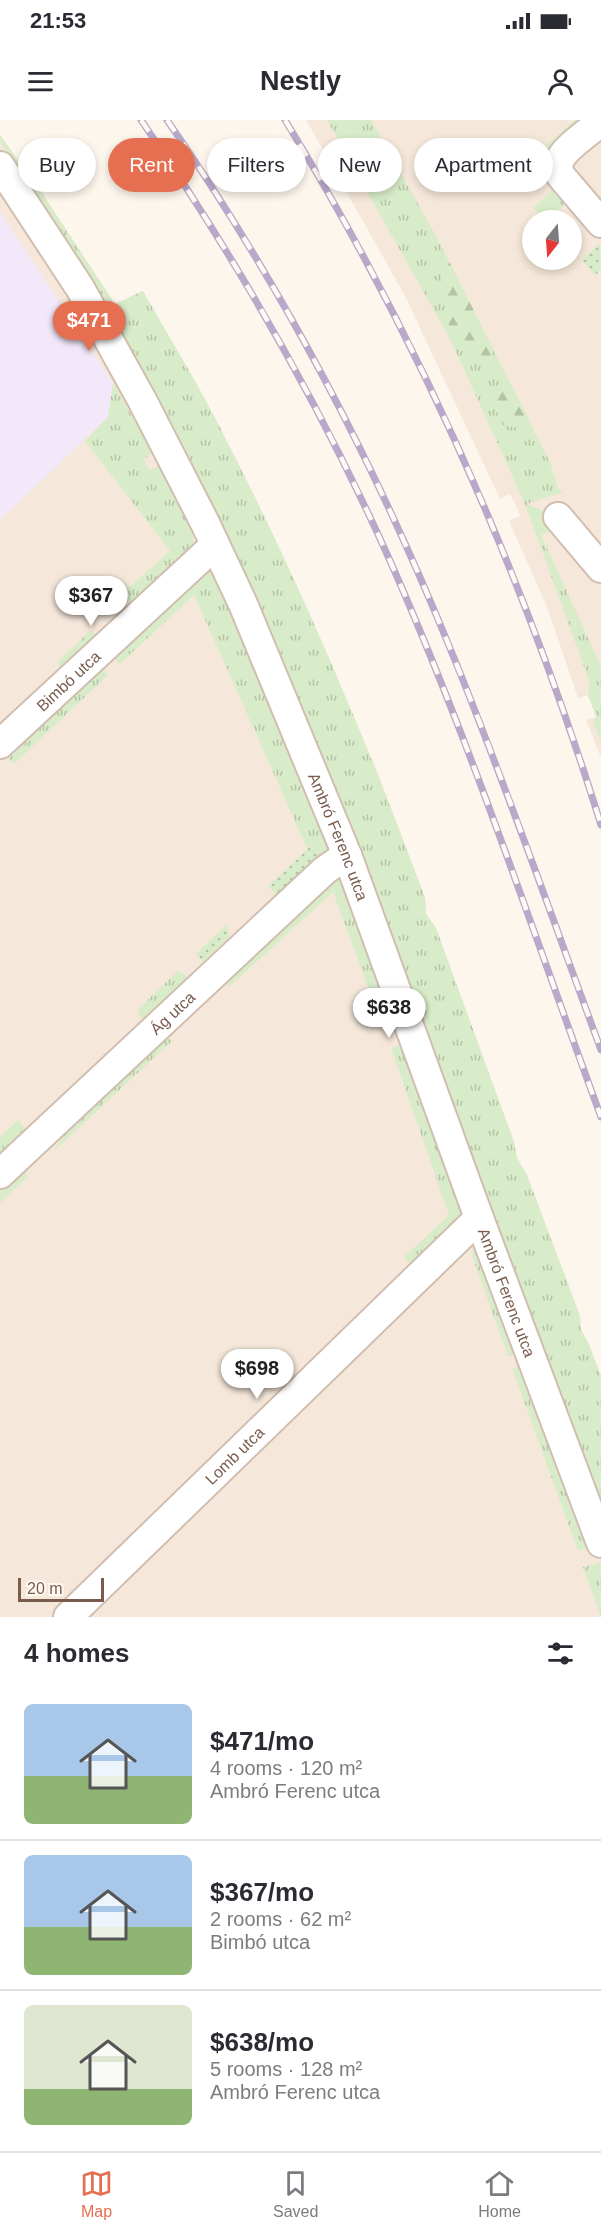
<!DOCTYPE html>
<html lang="en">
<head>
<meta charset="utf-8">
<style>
	body { margin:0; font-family:Helvetica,sans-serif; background:#f2f2f3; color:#2b2b33; height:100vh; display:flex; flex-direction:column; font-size:22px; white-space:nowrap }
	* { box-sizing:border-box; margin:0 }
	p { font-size:20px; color:#7c7c81 }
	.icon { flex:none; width:33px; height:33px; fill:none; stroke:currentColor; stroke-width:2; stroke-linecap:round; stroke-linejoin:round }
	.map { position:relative; height:1497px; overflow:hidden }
	.side { display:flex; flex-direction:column; background:#fff; flex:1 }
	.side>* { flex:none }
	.guide { position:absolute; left:18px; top:18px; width:566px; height:54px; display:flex; gap:12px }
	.needle { width:39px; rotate:197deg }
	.fabs { position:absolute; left:522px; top:90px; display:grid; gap:12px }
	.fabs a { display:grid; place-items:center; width:60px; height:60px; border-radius:50%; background:#fff; box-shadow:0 3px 9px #0003; font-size:30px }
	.scale { position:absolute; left:18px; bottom:15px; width:86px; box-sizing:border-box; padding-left:6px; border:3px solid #7a5c4d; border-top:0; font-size:16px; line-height:21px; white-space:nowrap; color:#7a5c4d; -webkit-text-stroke:4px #fffaf3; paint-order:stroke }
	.price { position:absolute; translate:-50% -51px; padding:0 14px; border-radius:21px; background:#fff; color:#222; font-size:20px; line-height:39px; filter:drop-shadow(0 2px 3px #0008) }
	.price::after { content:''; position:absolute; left:50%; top:36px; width:18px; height:14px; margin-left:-9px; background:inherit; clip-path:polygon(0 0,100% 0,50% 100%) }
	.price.selected { background:#e76f51; color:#fff }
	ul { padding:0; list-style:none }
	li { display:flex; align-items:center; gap:18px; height:150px; padding:0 24px }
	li+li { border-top:2px solid #e1e1e2 }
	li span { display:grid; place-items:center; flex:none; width:168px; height:120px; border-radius:9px; color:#555 }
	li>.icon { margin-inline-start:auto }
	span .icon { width:72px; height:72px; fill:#fffc; stroke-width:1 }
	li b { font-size:26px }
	h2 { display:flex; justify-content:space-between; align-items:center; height:72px; padding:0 24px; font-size:26px }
	.tag { padding:0 21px; border-radius:27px; background:#fff; box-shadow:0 3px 9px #0003; font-size:21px; line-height:54px }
	.tag.selected { background:#e76f51; color:#fff }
	.status { display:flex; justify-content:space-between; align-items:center; height:42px; padding:0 30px; background:#fff; direction:ltr }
	.status svg { height:16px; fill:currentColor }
	header { display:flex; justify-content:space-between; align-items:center; height:78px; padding:0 24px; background:#fff; font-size:27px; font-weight:800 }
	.tabs { display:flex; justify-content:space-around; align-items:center; height:84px; border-top:2px solid #e1e1e2; background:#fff; font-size:16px; color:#7c7c81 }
	.tabs a { display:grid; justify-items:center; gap:3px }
	.tabs .selected { color:#e76f51 }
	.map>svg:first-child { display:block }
</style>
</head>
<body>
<div class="status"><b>21:53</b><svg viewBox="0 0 49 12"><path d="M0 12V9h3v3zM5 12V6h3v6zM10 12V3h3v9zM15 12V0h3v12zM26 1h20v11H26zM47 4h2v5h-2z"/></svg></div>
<header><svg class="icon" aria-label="menu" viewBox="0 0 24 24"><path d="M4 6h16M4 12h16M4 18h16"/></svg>Nestly<svg class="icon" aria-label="person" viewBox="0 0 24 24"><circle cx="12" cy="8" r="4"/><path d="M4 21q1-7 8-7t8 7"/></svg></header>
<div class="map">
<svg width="601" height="1497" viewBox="0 0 601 1497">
	<defs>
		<pattern id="grass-tufts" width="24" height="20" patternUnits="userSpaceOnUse" patternTransform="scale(1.5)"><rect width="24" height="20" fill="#d8ecc9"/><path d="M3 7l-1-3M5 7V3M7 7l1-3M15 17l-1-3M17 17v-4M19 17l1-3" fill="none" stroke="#b4c2a5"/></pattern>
		<pattern id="forest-firs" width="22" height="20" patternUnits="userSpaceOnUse" patternTransform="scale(1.5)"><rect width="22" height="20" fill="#d8ecc9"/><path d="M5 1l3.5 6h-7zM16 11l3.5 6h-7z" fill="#b4c2a5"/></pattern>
		<pattern id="garden-dots" width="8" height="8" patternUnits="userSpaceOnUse" patternTransform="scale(1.5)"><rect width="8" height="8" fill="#d8ecc9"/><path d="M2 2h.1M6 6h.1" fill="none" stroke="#b4c2a5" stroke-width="1.8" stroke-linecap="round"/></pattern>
	</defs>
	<rect width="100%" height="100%" fill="#fdf6ec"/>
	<!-- residential -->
	<path fill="#f5e8da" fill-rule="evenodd" d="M306,0H601V638L586,600L596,597L588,575L578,578L547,487L509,401L520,396L517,388L510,374L500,379L405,176ZM532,100H572V140H532Z
		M0,15L42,73L115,184L143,171L215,298L306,486L378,653L425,778L426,794L436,808L514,1022L517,1038L527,1055L580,1196L581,1210L588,1222L601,1256V1497H0Z"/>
	<!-- education -->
	<path fill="#f3e8fa" d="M0,92L113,263L108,297L0,400Z"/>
	<!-- grass -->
	<path fill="url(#grass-tufts)" d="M327,0H371L435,114L550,342L558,369L563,372L526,384L558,397L562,406L541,415L601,546V622L593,602L596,597L588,575L590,563L525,384L450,219Z
		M575,0H582L549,29L540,52L517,70L518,49Z
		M0,15L42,73L115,184L143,171C167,214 193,255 215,298C296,453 364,614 425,778L426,794L436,808L514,1022L517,1038L527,1055L580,1196L581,1210L588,1222L601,1256V1423L578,1431L512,1248L532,1241L528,1229L508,1236L472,1136L474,1122L413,1149L404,1137L449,1095L391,928L414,921L395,867L371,875L333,772L229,867L221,858L321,739L314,723L307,728L194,475L120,544L111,534L194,459L233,432C168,289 92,149 0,22Z
		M552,70L565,84L545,100L533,88Z
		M113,263L153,333L144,339L149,350L160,345L192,407L194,426L133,487L122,474L170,431L85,321L108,297Z
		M91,510L99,518L64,550L57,543Z
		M100,545L108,555L14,644L5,634Z
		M178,851L185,855L190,863L147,903L139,895L138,889Z
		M163,912L172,921L54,1031L61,1018Z
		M18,1000L31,1014L0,1043V1017Z
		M20,1047L28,1056L0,1083V1066Z
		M601,1442V1497L583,1447Z"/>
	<!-- forest -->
	<path fill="url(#forest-firs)" d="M449,141L494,231L485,245L469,236L450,219L448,191L440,162Z
		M509,260L529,299L519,308L503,305L492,282L500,263Z"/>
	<!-- garden -->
	<path fill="url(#garden-dots)" d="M600,123L601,150L595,155L582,140Z
		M314,723L321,739L279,778L268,766Z
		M227,804L229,817L203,842L196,834Z"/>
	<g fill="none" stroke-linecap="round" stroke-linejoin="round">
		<!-- minor casing -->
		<g stroke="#d1beb0" stroke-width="32">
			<g id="minor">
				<path d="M601,2C590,11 563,29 559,42C557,47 559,51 561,56L601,103"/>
				<path id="s1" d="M0,46L80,168L142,280L205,403L243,484L347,735L479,1098L601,1423"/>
				<path d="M558,397L601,448"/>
				<path id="s2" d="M0,624L215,425"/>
				<path id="s3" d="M0,1054L325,750L347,735"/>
				<path id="s4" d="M68,1497L479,1098"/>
			</g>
		</g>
		<!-- minor -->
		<use href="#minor" stroke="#fff" stroke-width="28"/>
		<!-- rail casing -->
		<g stroke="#b9a8c9" stroke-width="7">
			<path id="rail" d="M141,0C237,140 322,288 391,443C471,624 533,812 601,997
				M167,0C282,166 376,346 452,533C505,663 552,797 601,930
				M285,0C420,221 524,457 601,705"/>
		</g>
		<!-- rail -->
		<use href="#rail" stroke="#fffaf3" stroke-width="4.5" stroke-dasharray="14" stroke-linecap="butt"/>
	</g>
	<g text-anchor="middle" stroke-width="5" stroke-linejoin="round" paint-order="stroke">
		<!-- street labels -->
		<g font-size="16" fill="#7a5c4d" stroke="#fffaf3">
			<text dy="6" stroke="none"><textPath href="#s2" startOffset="93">Bimbó utca</textPath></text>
			<text dy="6" stroke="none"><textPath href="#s1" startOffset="753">Ambró Ferenc utca</textPath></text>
			<text dy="6" stroke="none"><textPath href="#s3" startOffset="236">Ág utca</textPath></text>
			<text dy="6" stroke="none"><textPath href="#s1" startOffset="1239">Ambró Ferenc utca</textPath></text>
			<text dy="6" stroke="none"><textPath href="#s4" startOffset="232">Lomb utca</textPath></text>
		</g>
	</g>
</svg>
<div class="fabs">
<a><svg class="needle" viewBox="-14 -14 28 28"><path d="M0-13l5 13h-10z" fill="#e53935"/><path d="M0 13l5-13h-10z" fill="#7c7c81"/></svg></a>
</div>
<div class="scale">20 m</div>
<b class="price selected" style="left:89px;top:232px">$471</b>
<b class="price" style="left:91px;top:507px">$367</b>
<b class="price" style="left:389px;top:919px">$638</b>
<b class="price" style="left:257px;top:1280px">$698</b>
<div class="guide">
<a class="tag">Buy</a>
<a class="tag selected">Rent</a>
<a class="tag">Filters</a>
<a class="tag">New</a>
<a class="tag">Apartment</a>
</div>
</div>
<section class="side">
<h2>4 homes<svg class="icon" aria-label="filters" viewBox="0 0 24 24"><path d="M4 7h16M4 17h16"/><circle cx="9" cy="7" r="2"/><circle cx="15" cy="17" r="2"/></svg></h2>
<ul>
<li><span style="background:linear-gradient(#a9c7e8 60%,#8fb573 0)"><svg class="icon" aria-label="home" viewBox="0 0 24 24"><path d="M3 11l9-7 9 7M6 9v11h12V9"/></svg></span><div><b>$471/mo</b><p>4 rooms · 120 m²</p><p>Ambró Ferenc utca</p></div></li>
<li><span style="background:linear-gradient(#a9c7e8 60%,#8fb573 0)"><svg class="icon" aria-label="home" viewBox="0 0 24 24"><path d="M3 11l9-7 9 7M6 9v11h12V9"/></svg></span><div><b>$367/mo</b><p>2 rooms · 62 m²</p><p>Bimbó utca</p></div></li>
<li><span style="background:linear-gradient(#dfe7d0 70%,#8fb573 0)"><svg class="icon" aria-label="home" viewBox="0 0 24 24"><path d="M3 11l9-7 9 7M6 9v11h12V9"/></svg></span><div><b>$638/mo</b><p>5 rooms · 128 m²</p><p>Ambró Ferenc utca</p></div></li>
</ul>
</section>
<nav class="tabs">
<a class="selected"><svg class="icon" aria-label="map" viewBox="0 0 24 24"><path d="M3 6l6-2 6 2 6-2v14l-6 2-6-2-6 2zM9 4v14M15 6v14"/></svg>Map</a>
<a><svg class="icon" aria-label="saved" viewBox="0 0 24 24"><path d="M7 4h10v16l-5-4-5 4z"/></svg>Saved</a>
<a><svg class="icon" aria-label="home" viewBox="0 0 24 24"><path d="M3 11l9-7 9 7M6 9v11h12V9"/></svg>Home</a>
</nav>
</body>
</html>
